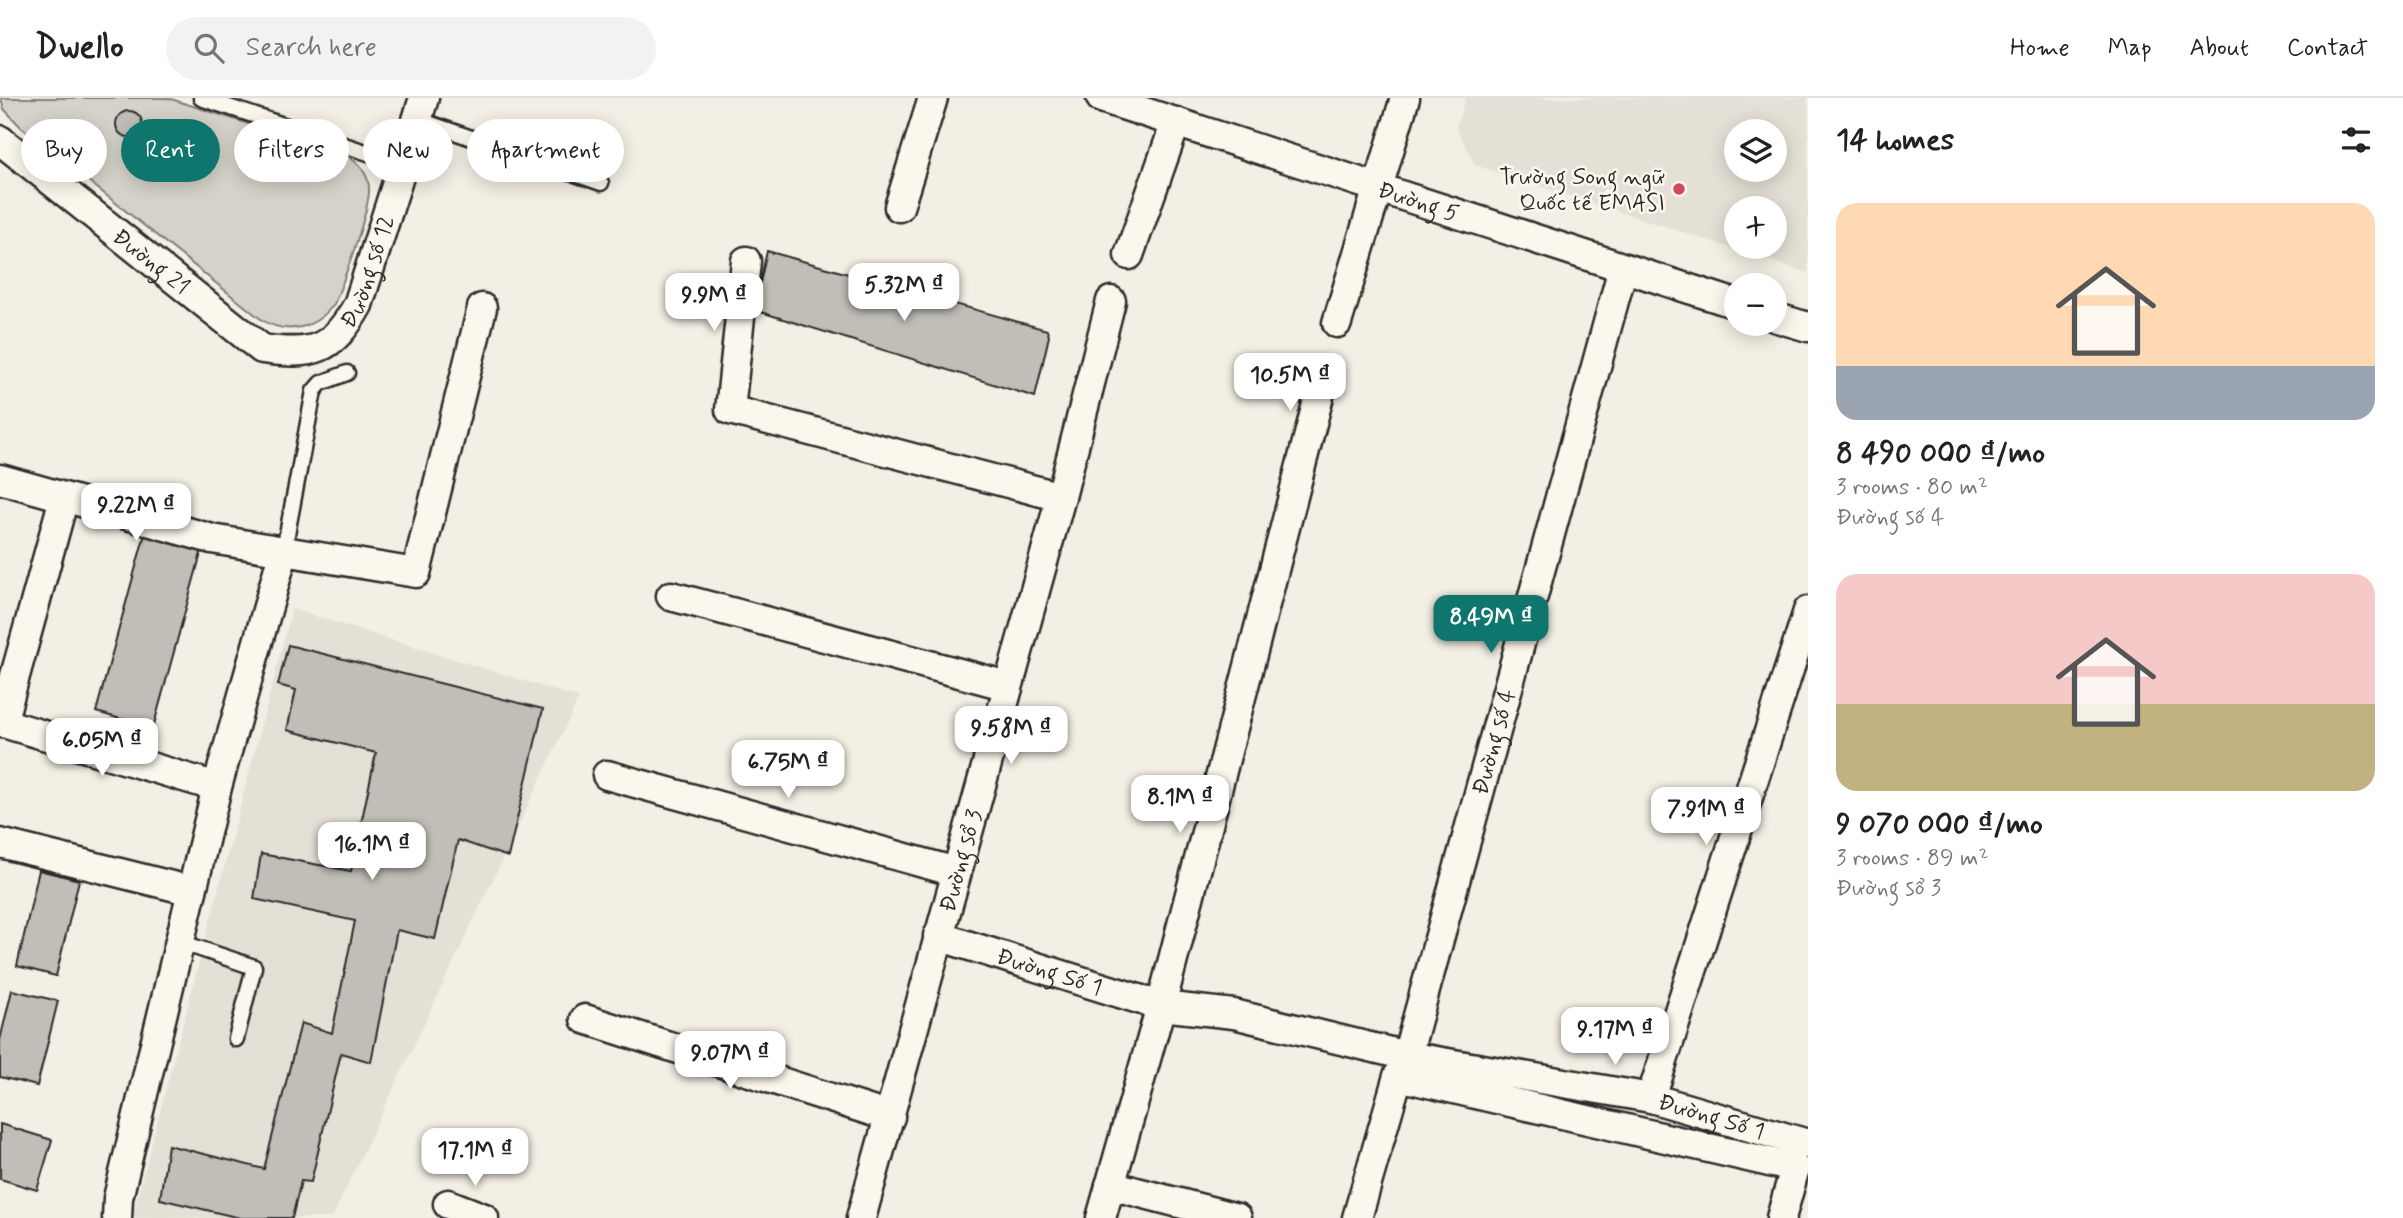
<!DOCTYPE html>
<html lang="en">
<head>
<meta charset="utf-8">
<style>
	body { margin:0; font-family:Mynerve,sans-serif; background:#f2f2f2; color:#222; height:100vh; display:flex; flex-direction:column; font-size:26px; white-space:nowrap }
	* { box-sizing:border-box; margin:0 }
	p { font-size:23px; color:#767676 }
	.icon { flex:none; width:38px; height:38px; fill:none; stroke:currentColor; stroke-width:2; stroke-linecap:round; stroke-linejoin:round }
	.map { position:relative; flex:1; overflow:hidden }
	.drawer { display:flex; flex-direction:column; background:#fff; width:595px }
	.drawer>* { flex:none }
	.hud { position:absolute; left:21px; top:21px; width:665px; height:63px; display:flex; gap:14px }
	.fabs { position:absolute; left:1724px; top:21px; display:grid; gap:14px }
	.fabs a { display:grid; place-items:center; width:63px; height:63px; border-radius:50%; background:#fff; box-shadow:0 4px 18px #0003; font-size:35px }
	.price { position:absolute; translate:-50% -60px; padding:0 16px; border-radius:14px; background:#fff; color:#222; font-size:23px; line-height:46px; filter:drop-shadow(0 2px 4px #0008) }
	.price::after { content:''; position:absolute; left:50%; top:42px; width:21px; height:16px; margin-left:-10px; background:inherit; clip-path:polygon(0 0,100% 0,50% 100%) }
	.price.active { background:#0f766e; color:#fff }
	ul { padding:0; list-style:none }
	li { display:grid; align-content:center; gap:14px; height:371px; padding:0 28px }
	li span { display:grid; place-items:center; height:217px; border-radius:21px; color:#555 }
	li>.icon { margin-inline-start:auto }
	span .icon { width:126px; height:126px; fill:#fffc; stroke-width:1 }
	li b { font-size:30px }
	h2 { display:flex; justify-content:space-between; align-items:center; height:84px; padding:0 28px; font-size:30px }
	.chip { padding:0 24px; border-radius:32px; background:#fff; box-shadow:0 4px 18px #0003; font-size:24px; line-height:63px }
	.chip.active { background:#0f766e; color:#fff }
	header { display:flex; align-items:center; gap:42px; box-sizing:border-box; height:98px; padding:0 35px; background:#fff; border-bottom:2px solid #e0e0e0 }
	header strong { font-size:33px }
	nav { display:flex; gap:38px; margin-inline-start:auto; font-size:24px }
	.search { width:490px; height:63px; background:#f2f2f2; display:flex; align-items:center; gap:18px; box-sizing:border-box; padding:0 24px; border-radius:38px; color:#767676; font-size:26px }
	main { display:flex; flex:1; min-height:0 }
	.map>svg:first-child { display:block }
</style>
</head>
<body>
<header>
<strong>Dwello</strong>
<div class="search"><svg class="icon" aria-label="search" viewBox="0 0 24 24"><circle cx="10" cy="10" r="6"/><path d="M15 15l6 6"/></svg>Search here</div>
<nav><a>Home</a><a>Map</a><a>About</a><a>Contact</a></nav>
</header>
<main>
<div class="map">
<svg width="1808" height="1120" viewBox="0 0 1808 1120">
	<rect width="100%" height="100%" fill="#f3efe4"/>
	<filter id="ink" filterUnits="userSpaceOnUse"><feTurbulence type="fractalNoise" baseFrequency=".0143" numOctaves="2"/><feDisplacementMap in="SourceGraphic" scale="14" xChannelSelector="R" yChannelSelector="G"/><feConvolveMatrix kernelMatrix="1 2 1 2 8 2 1 2 1" color-interpolation-filters="sRGB"/></filter>
	<g filter="url(#ink)">
		<!-- built -->
		<path fill="#e4e0d6" fill-rule="evenodd" d="M1466,0H1808V175L1475,67L1456,29ZM1774,33V72H1736V33ZM1774,110V149H1736V110Z
			M292,511L579,600L332,1120H132Z"/>
		<!-- green -->
		<path fill="#d5d2c9" stroke="#807e7a" stroke-width="2" d="M1,0H168L348,58C359,66 368,75 369,89C371,109 343,185 334,206C316,230 288,238 262,222L21,29L4,11Z"/>
		<!-- building -->
		<path fill="#c0beb6" stroke="#2b2b2b" stroke-width="2" d="M116 26a13 13 0 1 1 26 0a13 13 0 1 1-26 0Z
			M767,153L1047,232L1049,238L1035,299L754,212Z
			M146,432L203,448L153,630L96,614Z
			M288,547L543,611L508,759L458,742L435,841L397,832L371,964L341,955L311,1084L301,1083L292,1120H240L160,1101L168,1047L264,1071L301,925L332,935L355,823L254,801L261,756L351,773L376,655L287,632L296,592L278,587Z
			M39,772L79,782L56,878L17,868Z
			M12,892L58,903L37,988L0,979V942Z
			M0,1026L52,1042L37,1092L0,1081Z"/>
		<g fill="none" stroke-linecap="round" stroke-linejoin="round">
			<!-- lane casing -->
			<g stroke="#2b2b2b" stroke-width="19">
				<path id="lane" d="M201,0L402,66
					M417,21L601,85
					M284,452L314,293L321,285L347,275
					M180,844L254,869L236,941"/>
			</g>
			<!-- street casing -->
			<g stroke="#2b2b2b" stroke-width="33">
				<g id="street">
					<path id="s1" d="M1101,0L1736,206"/>
					<path id="s2" d="M0,42L262,251C313,258 332,253 358,207L424,0"/>
					<path d="M899,109L933,0"/>
					<path d="M1129,157L1176,24"/>
					<path d="M746,163L730,312L1061,399"/>
					<path d="M1774,219L1808,229"/>
					<path d="M1337,225L1405,0"/>
					<path d="M0,381L212,441L416,475L482,210"/>
					<path d="M671,498L1008,588"/>
					<path d="M0,624L217,689"/>
					<path d="M2,625L64,400"/>
					<path d="M607,677L956,774"/>
					<path d="M0,745L192,793"/>
					<path id="s3" d="M938,838L1161,908L1234,916L1407,958L1651,1000L1808,1046"/>
					<path d="M585,921L890,1019"/>
					<path id="s4" d="M1407,958L1623,170"/>
					<path d="M1651,1000L1808,513"/>
					<path d="M1110,1087L1237,1120"/>
					<path d="M448,1106L484,1120"/>
					<path d="M117,1120L118,1100L217,689L284,452"/>
					<path id="s5" d="M861,1120L1061,399L1111,203"/>
					<path d="M1101,1120L1161,908L1325,275"/>
					<path d="M1357,1120L1398,978L1795,1070L1781,1120"/>
				</g>
			</g>
			<!-- lane -->
			<use href="#lane" stroke="#fbf7ec" stroke-width="14"/>
			<!-- street -->
			<use href="#street" stroke="#fbf7ec" stroke-width="28"/>
		</g>
	</g>
	<!-- markers -->
	<circle fill="#d1495b" stroke="#fbf7ec" stroke-width="2.5" cx="1679" cy="91" r="7"/>
	<g text-anchor="middle" stroke-width="5" stroke-linejoin="round" paint-order="stroke">
		<!-- poi labels -->
		<g font-size="23" fill="#2b2b2b" stroke="#fbf7ec" text-anchor="end">
			<text x="1665" y="86">Trường Song ngữ<tspan x="1665" dy="26">Quốc tế EMASI</tspan></text>
		</g>
		<!-- street labels -->
		<g font-size="23" fill="#2b2b2b" stroke="#fbf7ec">
			<text dy="8" stroke="none"><textPath href="#s1" startOffset="334">Đường 5</textPath></text>
			<text dy="8" stroke="none"><textPath href="#s2" startOffset="194">Đường 21</textPath></text>
			<text dy="8" stroke="none"><textPath href="#s2" startOffset="486">Đường số 12</textPath></text>
			<text dy="8" stroke="none"><textPath href="#s4" startOffset="326">Đường số 4</textPath></text>
			<text dy="8" stroke="none"><textPath href="#s5" startOffset="371">Đường sổ 3</textPath></text>
			<text dy="8" stroke="none"><textPath href="#s3" startOffset="117">Đường Số 1</textPath></text>
			<text dy="8" stroke="none"><textPath href="#s3" startOffset="796">Đường Số 1</textPath></text>
		</g>
	</g>
</svg>
<div class="fabs">
<a><svg class="icon" aria-label="layers" viewBox="0 0 24 24"><path d="M12 4l9 5-9 5-9-5zM3 14l9 5 9-5"/></svg></a>
<a>+</a>
<a>−</a>
</div>
<b class="price" style="left:904px;top:225px">5.32M ₫</b>
<b class="price" style="left:714px;top:235px">9.9M ₫</b>
<b class="price" style="left:1290px;top:315px">10.5M ₫</b>
<b class="price" style="left:136px;top:445px">9.22M ₫</b>
<b class="price active" style="left:1491px;top:557px">8.49M ₫</b>
<b class="price" style="left:1011px;top:668px">9.58M ₫</b>
<b class="price" style="left:102px;top:680px">6.05M ₫</b>
<b class="price" style="left:788px;top:702px">6.75M ₫</b>
<b class="price" style="left:1180px;top:737px">8.1M ₫</b>
<b class="price" style="left:1706px;top:749px">7.91M ₫</b>
<b class="price" style="left:372px;top:784px">16.1M ₫</b>
<b class="price" style="left:1615px;top:969px">9.17M ₫</b>
<b class="price" style="left:730px;top:993px">9.07M ₫</b>
<b class="price" style="left:475px;top:1090px">17.1M ₫</b>
<div class="hud">
<a class="chip">Buy</a>
<a class="chip active">Rent</a>
<a class="chip">Filters</a>
<a class="chip">New</a>
<a class="chip">Apartment</a>
</div>
</div>
<section class="drawer">
<h2>14 homes<svg class="icon" aria-label="filters" viewBox="0 0 24 24"><path d="M4 7h16M4 17h16"/><circle cx="9" cy="7" r="2"/><circle cx="15" cy="17" r="2"/></svg></h2>
<ul>
<li><span style="background:linear-gradient(#ffd9b3 75%,#9aa5b1 0)"><svg class="icon" aria-label="home" viewBox="0 0 24 24"><path d="M3 11l9-7 9 7M6 9v11h12V9"/></svg></span><div><b>8 490 000 ₫/mo</b><p>3 rooms · 80 m²</p><p>Đường số 4</p></div></li>
<li><span style="background:linear-gradient(#f6c9c9 60%,#c2b280 0)"><svg class="icon" aria-label="home" viewBox="0 0 24 24"><path d="M3 11l9-7 9 7M6 9v11h12V9"/></svg></span><div><b>9 070 000 ₫/mo</b><p>3 rooms · 89 m²</p><p>Đường sổ 3</p></div></li>
</ul>
</section>
</main>
</body>
</html>
